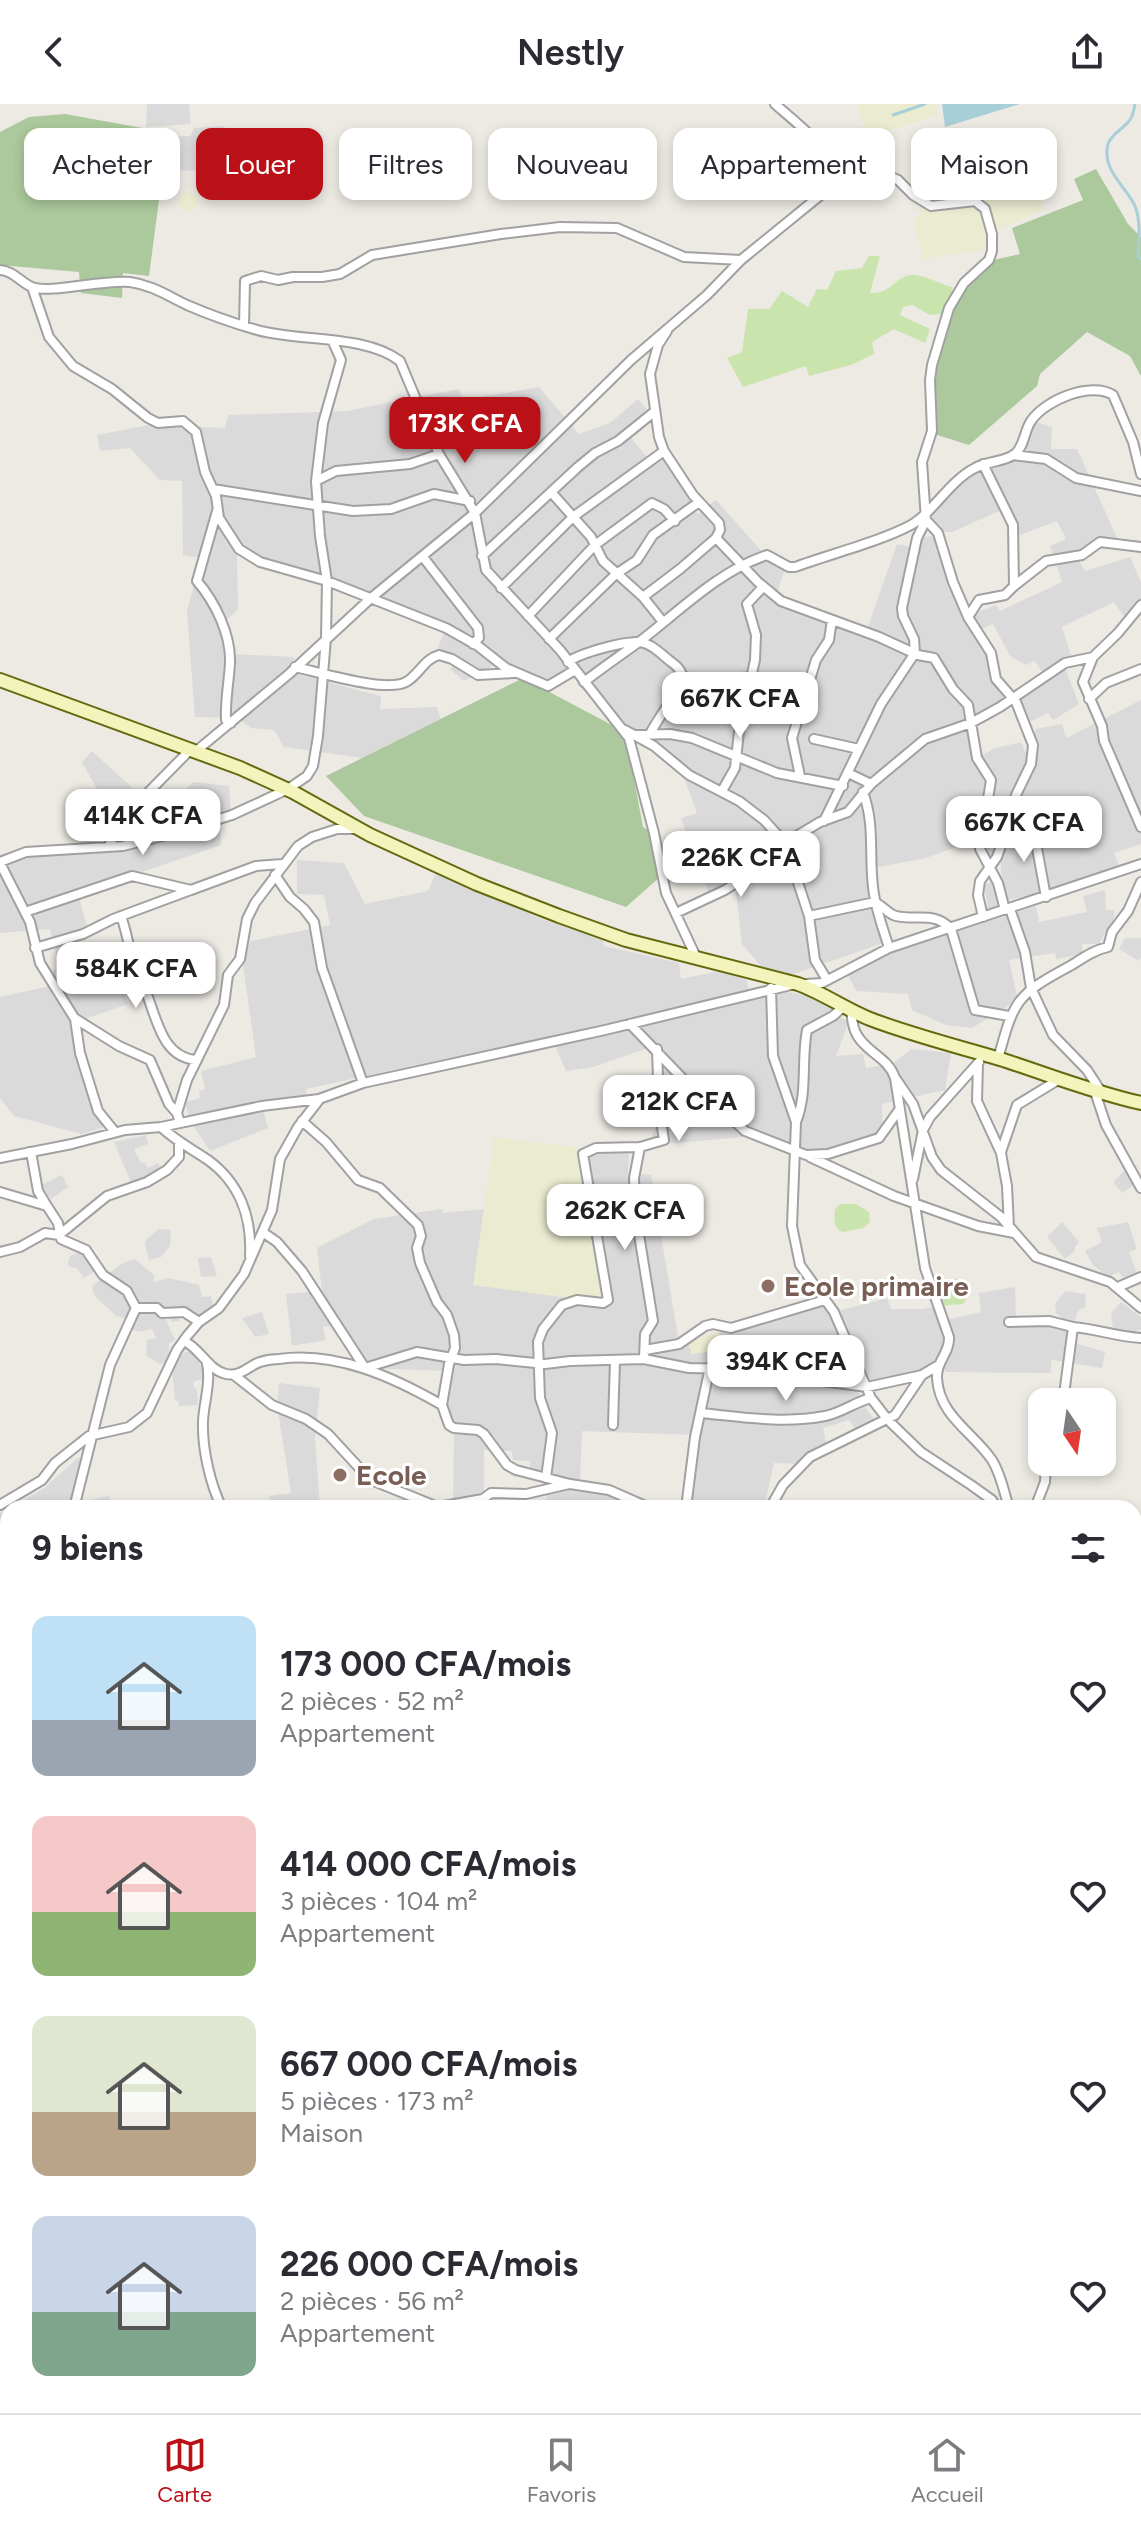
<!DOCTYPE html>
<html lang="fr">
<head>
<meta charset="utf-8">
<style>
	body { margin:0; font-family:Figtree,sans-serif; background:#f7f7f7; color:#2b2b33; height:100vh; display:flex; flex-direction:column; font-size:30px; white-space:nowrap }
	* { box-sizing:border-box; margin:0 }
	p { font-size:26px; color:#7c7c81 }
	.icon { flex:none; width:44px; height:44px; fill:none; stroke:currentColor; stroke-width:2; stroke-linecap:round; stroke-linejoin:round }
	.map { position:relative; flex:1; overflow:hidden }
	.drawer { position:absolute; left:0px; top:1396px; width:1142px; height:914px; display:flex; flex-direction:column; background:#fff; border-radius:24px 24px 0 0; box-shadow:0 4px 12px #0003 }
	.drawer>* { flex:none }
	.hud { position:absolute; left:24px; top:24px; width:1094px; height:72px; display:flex; gap:16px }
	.needle { width:52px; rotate:167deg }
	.tools { position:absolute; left:1028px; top:1284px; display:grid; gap:16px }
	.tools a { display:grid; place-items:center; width:88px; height:88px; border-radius:16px; background:#fff; box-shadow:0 4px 12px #0003; font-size:40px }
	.price { position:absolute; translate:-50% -68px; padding:0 18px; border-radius:16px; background:#fff; color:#222; font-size:26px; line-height:52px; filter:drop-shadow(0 2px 4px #0008) }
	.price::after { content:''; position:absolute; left:50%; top:48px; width:24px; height:18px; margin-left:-12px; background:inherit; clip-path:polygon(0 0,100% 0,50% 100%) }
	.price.on { background:#b91117; color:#fff }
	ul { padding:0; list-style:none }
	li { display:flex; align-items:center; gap:24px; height:200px; padding:0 32px }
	li span { display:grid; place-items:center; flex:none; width:224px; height:160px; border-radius:16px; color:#555 }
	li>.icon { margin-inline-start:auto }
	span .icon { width:96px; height:96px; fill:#fffc; stroke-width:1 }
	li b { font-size:34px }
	h2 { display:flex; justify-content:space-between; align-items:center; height:96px; padding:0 32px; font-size:34px }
	.chip { padding:0 28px; border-radius:16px; background:#fff; box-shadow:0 4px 12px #0003; font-size:28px; line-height:72px }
	.chip.on { background:#b91117; color:#fff }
	header { display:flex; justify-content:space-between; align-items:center; height:104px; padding:0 32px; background:#fff; font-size:36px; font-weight:600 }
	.tab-bar { display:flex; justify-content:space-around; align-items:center; height:112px; border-top:2px solid #e1e1e2; background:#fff; font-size:22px; color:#7c7c81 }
	.tab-bar a { display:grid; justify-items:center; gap:4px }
	.tab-bar .on { color:#b91117 }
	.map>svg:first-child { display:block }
</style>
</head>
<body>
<header><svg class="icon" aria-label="back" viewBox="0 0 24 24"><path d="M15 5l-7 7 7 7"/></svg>Nestly<svg class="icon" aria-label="share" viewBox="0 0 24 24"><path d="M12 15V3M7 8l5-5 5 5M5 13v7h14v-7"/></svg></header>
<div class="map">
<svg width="1141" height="2309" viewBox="0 0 1141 2309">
	<rect width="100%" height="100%" fill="#edeae4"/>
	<!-- residential -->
	<path fill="#dbdada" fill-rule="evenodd" d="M147,0H189L191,20L146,23Z
		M224,22L228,66L189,67L157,63L160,33L190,32L194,24Z
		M539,283L579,330L610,319L638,295L650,309L629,331L650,357L662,348L670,365L692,393V404L698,410L716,396L766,452L786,462L775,495L866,528L897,440L915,444L919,434L940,431L955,479L970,511L996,501L1000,507L1062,478L1050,442L1066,435L1057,417L1020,431L1008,403L952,428H939L927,414L926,408L977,365L1015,352L1033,317L1052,323L1051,345H1077L1117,434L1078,455L1085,467L1130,453L1141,478V503L1128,518L1114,498L1062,523L1073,558L1064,561L1079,600L1053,616L1048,609L1031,617L1017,594L973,618L979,653L995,644L1021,638L1026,650L1035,652V625L1062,620L1066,634L1141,596V740L1114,749L1119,762L1064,782L1000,798V802L988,805L984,780L1002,777L1000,753L982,750L981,742H959L926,754L873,764L886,838L785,873L765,867L742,840L735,779L710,792L681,714L697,709L680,663L623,625L578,581L573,568L554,582L508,564L493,562L464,577L450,565L459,554L437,546L446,524L328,476L237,451L238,506L224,518L232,550L294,553L293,569L381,592L380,605L437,603L441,615L362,654L284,643L274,626L251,624L238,614L195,613L187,507L201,454L183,451L182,377L160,376L130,344L100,347L97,331L149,321L225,324L228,311L347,307L459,285L463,296ZM993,520L1010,552L1026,561L1035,557L1044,571L1016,594L1001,577L979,526Z
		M92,647L139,690L127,703L113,714L82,658Z
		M194,678L229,682L231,712L219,717L221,741L78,790L88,827L75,832L99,880L118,876L128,900L79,917L83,949L104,1023L82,1030L14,1012L0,994V893L54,881L47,870L60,864L50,825L0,829V756L27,749L113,744L172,729L168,699Z
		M297,756L344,759L365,800L428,787L438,765L538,814L603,835L604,842L679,859L681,875L720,867L747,876L750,897L788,888L815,893L837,906L836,912L849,917L836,952L863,950L866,964L894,959L911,945L951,949L945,986L882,1000L883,1030L816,1051L754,1032L653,1041L652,1032L657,1016V1003L636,1002V991H657L654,942L593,963L566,967L551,932L458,955L457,952L306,985L308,998L262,1002L268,1024L210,1047L190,1017L185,998L200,994L199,987L205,985L201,967L256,953L243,861L250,837L330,821L324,791L297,790Z
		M1105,786L1106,806H1114V814L1099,840H1082L1083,850L1056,855L1055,849L1009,856L1018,896L972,924L946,921L912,906L908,890L856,887L847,869L877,854L1036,802L1039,818L1087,808L1083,792Z
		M1125,834H1141V853L1139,857L1119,845Z
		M146,1031L148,1040L134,1045L141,1059L145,1058L148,1064L158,1059L162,1068L132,1081L114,1038Z
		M629,1043L628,1069L651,1071L679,1239L688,1237L721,1246L719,1229L749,1217L825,1196L834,1208L887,1194L891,1205H922L939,1202L945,1216L981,1208L979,1189L1015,1183L1016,1217L1073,1223L1071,1238L1105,1248L1102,1264L1051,1256V1269L945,1268L943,1255L922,1271L857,1281L861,1298L874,1315L856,1326L849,1316L823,1324L827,1343L803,1360L774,1359L764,1404H691L696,1331L582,1327L580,1381L595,1382L642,1404H547L546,1374L530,1370V1357L513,1356L512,1347L484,1346V1404H462V1397L453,1399L454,1324L444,1312L447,1267L365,1264L339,1221L323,1223L326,1236L292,1242L286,1190L322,1187L317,1144L374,1115L442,1105L443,1109L484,1105L474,1181L606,1198L580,1044Z
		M1125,1066L1136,1080L1122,1089L1113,1078Z
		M62,1071L68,1083L51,1095L41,1081Z
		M1062,1118L1079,1138L1074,1144L1075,1147L1065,1155L1047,1133Z
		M1128,1118L1137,1145L1129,1148L1137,1169L1123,1174L1119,1168L1108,1173L1093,1161L1085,1147L1102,1138L1097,1124Z
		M159,1125L171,1126L170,1142L161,1153L149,1156L145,1140L147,1135Z
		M85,1146L97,1166L84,1174L77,1164L69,1163L68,1159L70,1152Z
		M211,1153L217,1172L201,1173L198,1154Z
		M135,1155L154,1171L153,1178L168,1174L199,1181L202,1193L211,1192L214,1207L199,1218L179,1208V1217L171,1218V1208L163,1209L175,1236L169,1239V1257L160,1260L146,1252L147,1236L156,1234L152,1225L139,1228L127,1224L131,1216L116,1212L94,1191L92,1182L123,1159Z
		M1065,1187L1086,1190L1085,1204L1079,1205L1074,1219L1065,1217L1056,1209L1055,1200Z
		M1121,1198L1141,1213V1226H1137L1136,1229L1128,1230L1113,1224L1111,1209Z
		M262,1208L269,1230L255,1233L242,1214Z
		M185,1248H195L206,1274L193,1278L194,1284L197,1285L198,1301L179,1302V1297H175L172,1264L174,1258Z
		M279,1279L320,1284L315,1335L320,1404H267L271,1403L269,1392L291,1389L277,1301Z
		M79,1353L86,1359L77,1399L109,1392L113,1404H10L44,1384Z
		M411,1394V1404H327Z
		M8,1405V1480L0,1473V1410Z
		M8,1766V1809L0,1810V1785L7,1783L4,1767Z
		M1141,1817V2240H1134V1819Z
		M1134,2254L1141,2255V2309H418L417,2306L401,2308V2302H1134Z
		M349,2302L351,2309H207V2305L199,2303Z"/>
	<!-- construction -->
	<path fill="#c1c0b0" d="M1140,1558H1141V1596L1134,1591V1560Z"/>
	<!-- farmland -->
	<path fill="#eaebd0" d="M857,0H936L937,11L869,33Z
		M986,37L990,43L1017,38L1044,106L991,128L988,145L923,155L913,113L921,111L920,105L940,102L932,67L938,52Z
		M178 98a10 10 0 1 1 20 0a10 10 0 1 1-20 0Z
		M494,1033L580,1044L606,1199L473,1181Z
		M719,1229L722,1246L691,1250L688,1237Z"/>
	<!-- grass -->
	<path fill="#cae4ae" d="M869,152H880L870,189C893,189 892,175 910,171C921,169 940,180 952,183L956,198L949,209L930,211L912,201L903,203L900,211L930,225L925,239L894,225L872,238L874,250L851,261L809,272L806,262L743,283L727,254L742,248L748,205H769L782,187L808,203L817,185L827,186L836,167L862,164Z
		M840,1100H856L869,1108L870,1118L863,1124L842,1128C833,1123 834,1115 835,1106Z
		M957,1174C963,1182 971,1191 963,1200L939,1202L936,1193L941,1182Z"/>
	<!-- forest -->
	<path fill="#abc99c" d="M65,10L159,27L148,94L159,96L149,172L123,169L122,194L81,189L79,168L0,161V28L29,13Z
		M1096,65L1128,120L1141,133V272L1130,252L1087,228L1040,270L1037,282L969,341L934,330L935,257L943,238L949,209L961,186L989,157L1020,150L1012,124L1083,96L1074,75Z
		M523,574L625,628L643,723L653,730L660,773L626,803L364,712L326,672Z
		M0,2267L8,2275V2302H11L4,2309H0Z"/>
	<!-- water -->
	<path fill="#a8ced7" d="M942,0H1020L945,23Z"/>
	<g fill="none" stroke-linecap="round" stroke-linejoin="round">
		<!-- stream -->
		<path stroke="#a8ced7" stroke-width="3" d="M1135,0C1134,6 1133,13 1129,17C1123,25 1111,30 1108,40C1101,66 1126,82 1135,102C1141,117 1139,136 1138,152L1141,155
			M893,11L925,0"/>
		<!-- street casing -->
		<g stroke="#a1a1a1" stroke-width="12">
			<path id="street" d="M0,166C14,167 20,178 32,183C50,190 104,175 130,178C152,181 168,192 187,201C210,211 233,219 257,226C299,238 364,230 400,257L439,350L475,409L486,466L560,546L629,634L654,729L666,789L696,853
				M32,183L49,233L73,262L112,285L148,314L158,319L183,317L196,328L205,368L216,392L219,414L239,445L260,458L327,477L446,524L478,542L506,564L548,582L575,566
				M244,222L245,177L261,172L278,176L293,173H322L340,170L372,151L501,130L560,123L617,124L684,153L741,156
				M667,227L658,241L650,270L659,333L664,347L693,391L719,419L720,426L716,434L758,478L781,497L879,533L918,551L934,554L953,585L968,601L977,654L991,676L980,745L998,779L1005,806
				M1013,351L1046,355L1076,374L1141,387
				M316,377L336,367L410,360L439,350
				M213,385L353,407L391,405L434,390L470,397
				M551,388L591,433L603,457L643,493L663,518
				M217,407L197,477C215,498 231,530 230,559C229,578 225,596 226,616L231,619
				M926,416L938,429L953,478L968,513L991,549L996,575L1016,598L1033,641L1031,660L1016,691L1008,722L997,753L980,777L978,791L983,813
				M482,452L578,363L595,349L618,337L654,308
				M423,453L478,524L479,534L473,540
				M1014,482L1046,457L1082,451L1100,438L1141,443
				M501,484L573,413L664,347
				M643,493L680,465L716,434
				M528,512L595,441L652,399L664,405L675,417
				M968,513L979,496L1005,491L1014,482L1013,421L983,360
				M549,535L616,470L637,456L653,431L699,398
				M1093,553L1083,578L1102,622L1104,637L1141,723
				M568,558C580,549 624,537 639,538C651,539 661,550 670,557C677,562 684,568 682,577C680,585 656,617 650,630
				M295,563C319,568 386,589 406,578C419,571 424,555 439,551L452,555L478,571L514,569
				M683,572L697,578L752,573
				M584,578C602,564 621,551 639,538C681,506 717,468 767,451L789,463H795C830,450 879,438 911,421C932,410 949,377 975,364C987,357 1005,358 1015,350C1025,341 1024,327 1031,317C1045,296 1091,277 1113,291L1133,338L1141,370
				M1089,595L1106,579L1141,565
				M625,626L654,642L689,671L739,697L764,716L785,739L809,812L815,856L827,876
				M636,631L670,630L692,634L777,669L843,682
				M814,635L859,645
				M195,648L289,570L371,494L475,409L631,256L707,191L741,156L833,81C835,75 838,69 835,62C825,41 793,16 775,0
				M848,669L871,680
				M800,672L792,634L816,556L829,536L832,516
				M722,687L735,664L739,628L755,556L756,531L747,500L763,483
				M863,688C875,720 869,750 873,783C875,804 883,824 889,844
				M824,717L881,600L915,549L914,535L903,512L902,504L917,434L926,416L922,358L932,327L930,276L932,261L949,204L964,179L989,156L992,147V130L985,105L975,97L931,102L913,91L898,76L887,71L833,81
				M1008,722L1028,724L1034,728L1046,793
				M785,739L820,718L848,708L871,680L925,635L971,619L1000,603L1065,559L1093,553L1118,529L1141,501
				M108,743L126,711L190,646
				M0,758L26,748L123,742L174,729L232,711L288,685L307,672L313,662L318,632L326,534L327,477L320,432L316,377L323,319L341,256L333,238
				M0,759L30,818L40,859L75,915L80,949L98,1007L115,1028
				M275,771L290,793L304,805L314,818L322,864L363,979
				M1010,805L1025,848L1031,884L1053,931L1087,966L1102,989
				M25,808L132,772L191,786L256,762L282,760
				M676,809L725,786L787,746
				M121,812C130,837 131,860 139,884L146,888C157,915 162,953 196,956
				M809,812L875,798C883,802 888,810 896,812C917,817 935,807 951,825L975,906L1009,912
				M35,844L83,830L113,815L191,786
				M805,880L822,879L889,844L1141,760
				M771,884L773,952L796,1018L792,1122L800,1161L834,1208L871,1294L888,1316L921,1348L971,1381L992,1396L997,1404
				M851,905C852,914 852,923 857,931C867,949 888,953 895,974L925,1164L949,1233C950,1249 936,1257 937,1274C939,1312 973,1328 992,1356C1001,1370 1004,1388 1009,1404
				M76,915L119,942L150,956L169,1000L177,1009
				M630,920L686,978L701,987L745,1027L806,1051L828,1050L879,1034L899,1006
				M998,955C1014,896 1016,891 1070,862C1083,854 1094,846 1108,843L1112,828L1128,807L1141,778
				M978,959L977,997L1001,1049L1007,1082L1009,1123
				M896,975L913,1000L932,1053L941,1066L1001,1113L1036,1153L1110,1178L1141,1204
				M1095,988L1106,1021L1141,1084
				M302,1017L326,1038L358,1076L380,1084L418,1121L421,1132L417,1144L420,1159L437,1198L447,1211L454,1231L455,1244L449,1260L442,1301L449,1321L454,1324L478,1326L484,1330L507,1361L516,1366L570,1380L609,1386L650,1404
				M796,1018C808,989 801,956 807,926L833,912L844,902
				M180,1019L177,1009L187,976L224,901L228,871L240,855L247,815L255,799L298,742L312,733L337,725H359
				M161,1023C176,1037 192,1045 208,1056C240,1079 252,1114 250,1152
				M640,1043L634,1074L635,1106L653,1217L645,1230L644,1255
				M29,1048H31L38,1087L47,1102
				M1001,1048L1017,1001L1058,976
				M810,1053L894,1092L978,1122L1014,1129
				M0,1054L72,1040L125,1026L161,1023L262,1002L319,995L363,979L605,926L791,881
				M913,1075L923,1026L930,1013L979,958
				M0,1088L47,1102L58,1119L61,1135L86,1146L103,1171L127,1187L136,1204H157L162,1209L184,1208L199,1218
				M264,1129L277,1138L302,1167L365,1264L417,1248L464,1256L496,1255L545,1260L570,1257L644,1255L689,1264L731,1265L867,1283L922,1271
				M0,1148L20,1143L45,1129L59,1131L107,1092L147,1078L167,1066L179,1053V1038
				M1118,1183L1141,1173
				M1009,1218L1049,1217L1073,1223L1063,1298
				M1073,1223C1097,1225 1118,1233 1141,1234
				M184,1237C201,1245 208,1266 226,1270C241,1273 248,1262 260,1258C266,1256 273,1255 279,1255C337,1247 393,1273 442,1301
				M645,1246L679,1240L705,1222L713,1220L731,1224L825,1196
				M207,1260C211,1278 204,1298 203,1317C202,1344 210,1380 222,1404
				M234,1271L272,1301L306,1315L328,1330L363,1368L376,1378L438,1403L483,1395L491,1389L526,1390L569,1380
				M701,1309C742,1313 784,1320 825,1312C841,1309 855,1298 871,1294
				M613,1321L615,1256
				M546,1374L552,1329L540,1294L538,1238L543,1225L562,1201L577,1196L603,1199L608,1196L583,1050L596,1044L640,1043L664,1036L659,1004L657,945
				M0,1401L42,1376L55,1359L89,1332L129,1323L147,1309L177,1246L187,1232L199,1218L219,1204L244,1170L272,1106L280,1055L298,1023L319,996
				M74,1404L110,1261L136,1204
				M686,1404L695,1333L710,1263
				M770,1404L783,1381L810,1353L895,1311L922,1271L937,1262
				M1035,1404L1045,1378L1046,1358
				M0,1473L8,1480
				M0,1562L8,1547
				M1134,1612L1141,1617
				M1134,1721L1141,1719
				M0,1728H8
				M0,1817L8,1816
				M1139,1818L1141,1847
				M1134,1918L1141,1917
				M1134,1959L1141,1958
				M1134,1992L1141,1991
				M0,1994L8,1990
				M1134,2039L1141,2041
				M0,2076L8,2074
				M1134,2109H1141
				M1134,2143H1141
				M1134,2185L1141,2184
				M0,2246L8,2245
				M0,2263L8,2265
				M1134,2296H1141
				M175,2302L197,2309
				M617,2302L630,2309
				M687,2302L688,2309
				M830,2302V2309
				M860,2302L861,2309
				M1029,2302L1050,2304L1055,2302
				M1083,2302L1084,2309
				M1109,2302V2309
				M528,2305L543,2309
				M91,2309L104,2302
				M302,2309V2302
				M366,2309L374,2302
				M407,2309L438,2302
				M479,2309L491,2303
				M936,2309V2302"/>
		</g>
		<!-- secondary casing -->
		<g stroke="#636a0e" stroke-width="16">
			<path id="secondary" d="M0,576L240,664L293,688L370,731L477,780L559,812L626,836L798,880C823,889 845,905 870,915C912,931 956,942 1000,955C1047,970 1092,988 1141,999
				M0,1971L8,1977
				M1134,2245H1141"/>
		</g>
		<!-- street -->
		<use href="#street" stroke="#fff" stroke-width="8"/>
		<!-- secondary -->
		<use href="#secondary" stroke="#f3f4bc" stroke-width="12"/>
	</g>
	<!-- markers -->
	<g fill="#8d6e63" stroke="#fff" stroke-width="3">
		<circle cx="768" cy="1182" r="8"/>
		<circle cx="340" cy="1371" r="8"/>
	</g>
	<g text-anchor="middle" stroke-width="6" stroke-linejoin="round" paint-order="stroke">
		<!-- education labels -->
		<g font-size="28" font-weight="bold" fill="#785e54" stroke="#fff" text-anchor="start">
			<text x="784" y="1192">Ecole primaire</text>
			<text x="356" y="1381">Ecole</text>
		</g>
	</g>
</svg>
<div class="tools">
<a><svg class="needle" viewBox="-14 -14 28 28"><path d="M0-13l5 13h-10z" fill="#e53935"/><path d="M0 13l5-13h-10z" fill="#7c7c81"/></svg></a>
</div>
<b class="price on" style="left:465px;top:361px">173K CFA</b>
<b class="price" style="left:740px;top:636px">667K CFA</b>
<b class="price" style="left:143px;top:753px">414K CFA</b>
<b class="price" style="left:1024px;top:760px">667K CFA</b>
<b class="price" style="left:741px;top:795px">226K CFA</b>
<b class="price" style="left:136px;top:906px">584K CFA</b>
<b class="price" style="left:679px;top:1039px">212K CFA</b>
<b class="price" style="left:625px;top:1148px">262K CFA</b>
<b class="price" style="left:786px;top:1299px">394K CFA</b>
<div class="hud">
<a class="chip">Acheter</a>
<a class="chip on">Louer</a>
<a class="chip">Filtres</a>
<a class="chip">Nouveau</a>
<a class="chip">Appartement</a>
<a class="chip">Maison</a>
</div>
<section class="drawer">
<h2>9 biens<svg class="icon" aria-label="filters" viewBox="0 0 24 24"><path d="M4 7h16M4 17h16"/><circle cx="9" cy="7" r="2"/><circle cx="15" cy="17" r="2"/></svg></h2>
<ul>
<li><span style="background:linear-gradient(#bfe0f5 65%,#9aa5b1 0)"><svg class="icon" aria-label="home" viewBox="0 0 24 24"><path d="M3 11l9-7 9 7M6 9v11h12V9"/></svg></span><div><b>173 000 CFA/mois</b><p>2 pièces · 52 m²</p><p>Appartement</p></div><svg class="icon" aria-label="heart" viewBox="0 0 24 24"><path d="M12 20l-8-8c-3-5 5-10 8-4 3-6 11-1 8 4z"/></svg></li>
<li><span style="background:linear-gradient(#f6c9c9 60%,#8fb573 0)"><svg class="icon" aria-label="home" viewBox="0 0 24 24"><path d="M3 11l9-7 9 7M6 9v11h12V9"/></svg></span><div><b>414 000 CFA/mois</b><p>3 pièces · 104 m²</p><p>Appartement</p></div><svg class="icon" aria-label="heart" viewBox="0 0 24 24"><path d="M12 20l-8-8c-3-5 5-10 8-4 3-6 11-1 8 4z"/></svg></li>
<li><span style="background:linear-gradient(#dfe7d0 60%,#b9a48a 0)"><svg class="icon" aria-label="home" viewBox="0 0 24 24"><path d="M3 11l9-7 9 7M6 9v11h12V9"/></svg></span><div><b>667 000 CFA/mois</b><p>5 pièces · 173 m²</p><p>Maison</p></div><svg class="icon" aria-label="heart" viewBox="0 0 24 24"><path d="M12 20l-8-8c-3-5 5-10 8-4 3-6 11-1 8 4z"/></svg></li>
<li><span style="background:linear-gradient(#c9d6e8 60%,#7fa58c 0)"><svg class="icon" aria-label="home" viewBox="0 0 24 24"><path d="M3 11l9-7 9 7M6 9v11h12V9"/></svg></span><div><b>226 000 CFA/mois</b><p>2 pièces · 56 m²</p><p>Appartement</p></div><svg class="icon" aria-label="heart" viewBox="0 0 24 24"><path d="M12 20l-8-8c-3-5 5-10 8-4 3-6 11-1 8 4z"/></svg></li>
</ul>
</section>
</div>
<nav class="tab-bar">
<a class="on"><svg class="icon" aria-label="map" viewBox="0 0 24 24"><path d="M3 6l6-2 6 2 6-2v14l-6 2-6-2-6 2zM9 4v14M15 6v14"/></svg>Carte</a>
<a><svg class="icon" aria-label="saved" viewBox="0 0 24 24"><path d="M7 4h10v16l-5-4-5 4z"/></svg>Favoris</a>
<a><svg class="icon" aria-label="home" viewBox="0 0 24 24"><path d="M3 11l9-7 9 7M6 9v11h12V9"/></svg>Accueil</a>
</nav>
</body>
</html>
